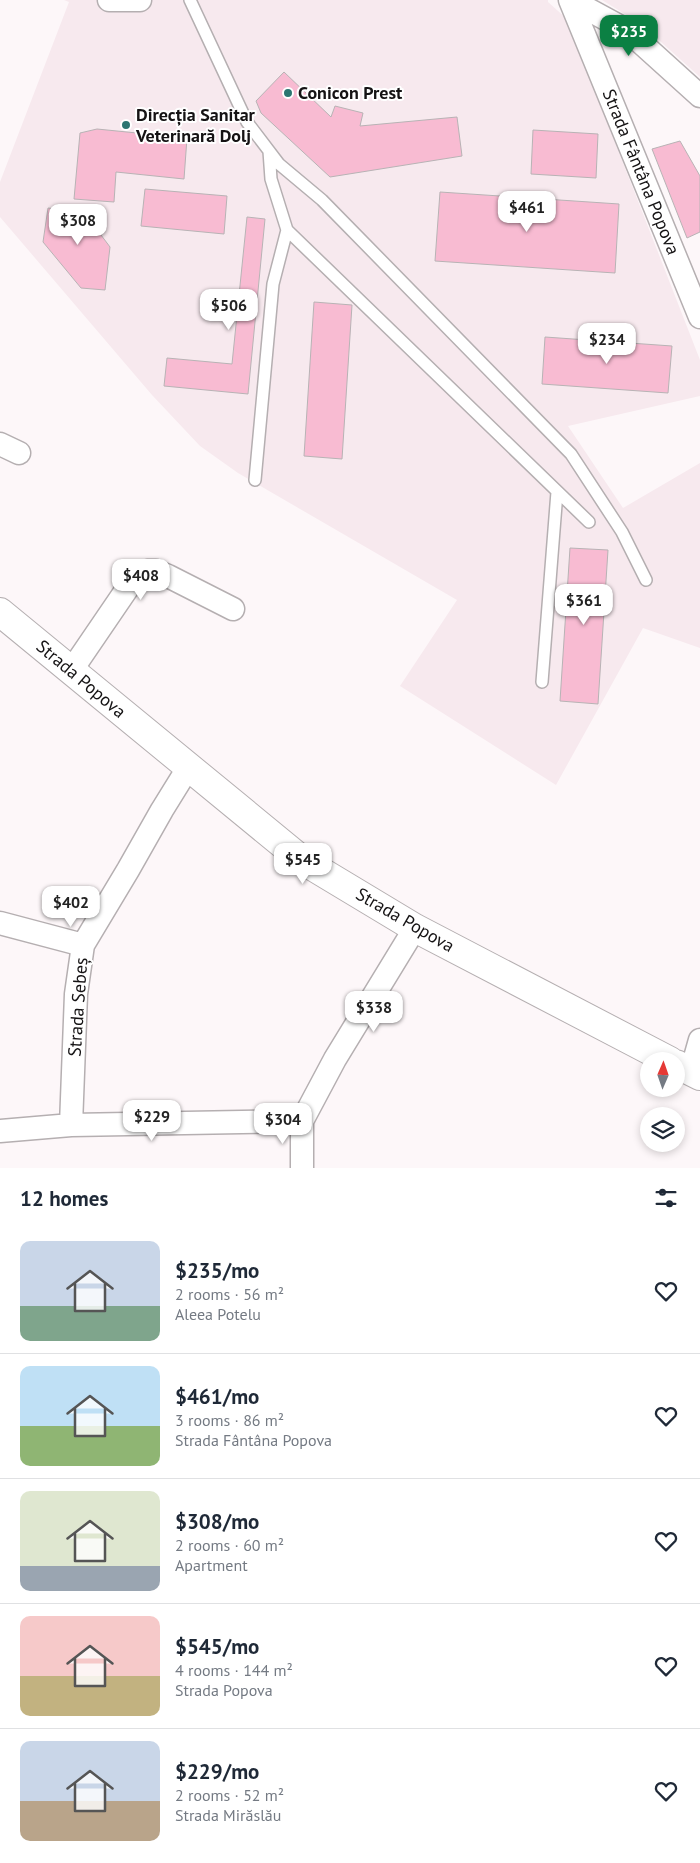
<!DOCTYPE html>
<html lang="en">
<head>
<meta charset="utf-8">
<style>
	body { margin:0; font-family:"PT Sans",sans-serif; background:#f6f6f7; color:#1f2937; height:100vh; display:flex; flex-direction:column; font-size:19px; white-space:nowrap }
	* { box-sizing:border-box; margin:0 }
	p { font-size:16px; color:#747a83 }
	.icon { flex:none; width:28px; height:28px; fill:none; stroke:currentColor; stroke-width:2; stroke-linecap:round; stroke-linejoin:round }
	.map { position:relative; height:1168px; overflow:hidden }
	.panel { display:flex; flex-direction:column; background:#fff; flex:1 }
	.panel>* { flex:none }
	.needle { width:32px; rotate:2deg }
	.buttons { position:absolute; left:640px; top:1052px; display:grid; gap:10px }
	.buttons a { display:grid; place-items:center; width:45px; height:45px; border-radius:50%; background:#fff; box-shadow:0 2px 8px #0003; font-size:25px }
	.price { position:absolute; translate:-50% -42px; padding:0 11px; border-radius:10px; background:#fff; color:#222; font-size:16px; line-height:32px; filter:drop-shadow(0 1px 2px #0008) }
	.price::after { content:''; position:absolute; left:50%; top:30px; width:15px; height:11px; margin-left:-8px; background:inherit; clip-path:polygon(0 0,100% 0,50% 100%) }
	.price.selected { background:#0b8043; color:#fff }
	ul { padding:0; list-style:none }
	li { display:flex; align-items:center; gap:15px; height:125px; padding:0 20px }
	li+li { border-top:1px solid #e0e1e3 }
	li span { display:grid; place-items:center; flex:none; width:140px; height:100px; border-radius:10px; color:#555 }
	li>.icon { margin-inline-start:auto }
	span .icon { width:60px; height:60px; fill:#fffc; stroke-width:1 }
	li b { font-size:21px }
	h2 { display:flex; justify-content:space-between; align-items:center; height:60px; padding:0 20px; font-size:21px }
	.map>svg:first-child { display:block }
</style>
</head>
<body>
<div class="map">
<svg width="700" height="1168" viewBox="0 0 700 1168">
	<rect width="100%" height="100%" fill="#fdf7f9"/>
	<!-- built -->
	<path fill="#f7e9ee" d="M64,0H548V2L567,19L700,360V396L568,426L623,508L700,463V648L643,628L556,785L400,686L457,600L238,473L200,446L152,395L0,217V182L69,2Z
		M602,0H700V77L641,24Z"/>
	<!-- building -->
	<path fill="#f8bbd2" stroke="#b8b3b5" d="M284,72L331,117L335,106L363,113L360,126L457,117L462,156L330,177L261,113L256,101Z
		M97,129L187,138L184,179L116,172L114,202L74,199L80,133Z
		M533,130L598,134L596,178L531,174Z
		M680,141L700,176V232L687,238L652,149Z
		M145,189L227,196L224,234L141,226Z
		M440,192L619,204L615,273L435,261Z
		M48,208L102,214L92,223L110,247L105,290L81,288L43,242Z
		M247,217L265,219L248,394L164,386L167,358L232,364Z
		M314,302L352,305L342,459L304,456Z
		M545,337L672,346L668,393L542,384Z
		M570,548L608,550L598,704L560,701Z"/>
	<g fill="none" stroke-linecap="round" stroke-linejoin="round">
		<!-- service casing -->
		<g stroke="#b5afb1" stroke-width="14">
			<path id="service" d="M190,0L247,122L279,164L322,200L571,454L622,532L646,580
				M269,151L271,179L287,230L589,522
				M255,480L273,284L287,230
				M542,682L557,492"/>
		</g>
		<!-- minor casing -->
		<g stroke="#b5afb1" stroke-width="25">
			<path id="minor" d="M109,0H140
				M570,0L700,317
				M571,0L628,31L700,96
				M0,444L19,453
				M71,671L131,583L147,571H156L168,576L233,609
				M0,923L83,945
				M691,1072L700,1040
				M71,1125L76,994L83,945L128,870L162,810L188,768
				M0,1131L71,1125L302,1121
				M302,1168V1121L335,1059L415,928"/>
		</g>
		<!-- tertiary casing -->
		<g stroke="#b5afb1" stroke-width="30">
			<path id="tertiary" d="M0,612L302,860L415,928L670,1061
				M676,1064L700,1076"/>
		</g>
		<!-- service -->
		<use href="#service" stroke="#fff" stroke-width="11"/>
		<!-- minor -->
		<use href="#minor" stroke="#fff" stroke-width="22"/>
		<!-- tertiary -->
		<use href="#tertiary" stroke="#fff" stroke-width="28"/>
	</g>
	<!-- markers -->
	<g fill="#2c7672" stroke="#fff" stroke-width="2">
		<circle cx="288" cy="93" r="5"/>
		<circle cx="126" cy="125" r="5"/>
	</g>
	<g text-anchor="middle" stroke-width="4" stroke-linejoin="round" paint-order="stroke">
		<!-- poi labels -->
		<g font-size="18" font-weight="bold" fill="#151314" stroke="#fff" text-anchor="start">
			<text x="298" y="99">Conicon Prest</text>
			<text x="136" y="121">Direcția Sanitar<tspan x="136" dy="21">Veterinară Dolj</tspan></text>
		</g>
		<!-- street labels -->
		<g font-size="18" fill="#151314" stroke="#fff">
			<text transform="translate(641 172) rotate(68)" y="6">Strada Fântâna Popova</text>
			<text transform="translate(81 679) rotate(40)" y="6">Strada Popova</text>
			<text transform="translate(405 920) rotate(30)" y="6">Strada Popova</text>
			<text transform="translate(78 1007) rotate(-86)" y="6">Strada Sebeș</text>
		</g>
	</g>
</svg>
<div class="buttons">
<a><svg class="needle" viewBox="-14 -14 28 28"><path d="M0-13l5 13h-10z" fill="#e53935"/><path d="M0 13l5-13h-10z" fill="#747a83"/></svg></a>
<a><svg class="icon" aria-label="layers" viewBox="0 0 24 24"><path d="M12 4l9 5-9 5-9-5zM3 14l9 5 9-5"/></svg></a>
</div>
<b class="price selected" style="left:629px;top:57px">$235</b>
<b class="price" style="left:527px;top:233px">$461</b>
<b class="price" style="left:78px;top:246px">$308</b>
<b class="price" style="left:229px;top:331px">$506</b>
<b class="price" style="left:607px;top:365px">$234</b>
<b class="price" style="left:141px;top:601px">$408</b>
<b class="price" style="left:584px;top:626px">$361</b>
<b class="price" style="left:303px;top:885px">$545</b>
<b class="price" style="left:71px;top:928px">$402</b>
<b class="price" style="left:374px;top:1033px">$338</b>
<b class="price" style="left:152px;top:1142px">$229</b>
<b class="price" style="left:283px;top:1145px">$304</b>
</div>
<section class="panel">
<h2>12 homes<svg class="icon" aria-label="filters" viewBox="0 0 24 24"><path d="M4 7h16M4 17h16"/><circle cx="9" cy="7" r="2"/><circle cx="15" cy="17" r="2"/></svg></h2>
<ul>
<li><span style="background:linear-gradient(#c9d6e8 65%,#7fa58c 0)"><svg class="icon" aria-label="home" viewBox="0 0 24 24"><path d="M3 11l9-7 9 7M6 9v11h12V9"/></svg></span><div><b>$235/mo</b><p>2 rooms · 56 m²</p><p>Aleea Potelu</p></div><svg class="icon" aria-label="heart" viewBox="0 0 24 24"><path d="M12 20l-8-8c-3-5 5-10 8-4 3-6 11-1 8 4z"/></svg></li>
<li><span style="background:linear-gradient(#bfe0f5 60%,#8fb573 0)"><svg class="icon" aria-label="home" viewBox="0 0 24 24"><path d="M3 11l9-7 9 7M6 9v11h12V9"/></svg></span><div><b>$461/mo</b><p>3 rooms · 86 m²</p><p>Strada Fântâna Popova</p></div><svg class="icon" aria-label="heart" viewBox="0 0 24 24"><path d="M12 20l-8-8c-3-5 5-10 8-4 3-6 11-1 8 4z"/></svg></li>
<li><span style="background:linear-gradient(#dfe7d0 75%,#9aa5b1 0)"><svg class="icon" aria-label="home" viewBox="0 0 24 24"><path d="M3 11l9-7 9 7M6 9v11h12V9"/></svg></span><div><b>$308/mo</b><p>2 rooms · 60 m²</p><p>Apartment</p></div><svg class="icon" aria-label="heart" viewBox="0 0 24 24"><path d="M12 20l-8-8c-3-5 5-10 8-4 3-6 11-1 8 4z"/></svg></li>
<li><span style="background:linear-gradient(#f6c9c9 60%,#c2b280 0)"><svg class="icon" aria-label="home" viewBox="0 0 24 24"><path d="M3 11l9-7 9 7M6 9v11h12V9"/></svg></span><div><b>$545/mo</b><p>4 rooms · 144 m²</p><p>Strada Popova</p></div><svg class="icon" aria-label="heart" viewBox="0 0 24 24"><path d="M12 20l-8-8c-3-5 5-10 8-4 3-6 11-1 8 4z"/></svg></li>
<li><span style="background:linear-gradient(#c9d6e8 60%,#b9a48a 0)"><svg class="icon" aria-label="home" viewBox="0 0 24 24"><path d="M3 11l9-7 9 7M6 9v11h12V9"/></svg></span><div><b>$229/mo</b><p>2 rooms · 52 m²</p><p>Strada Mirăslău</p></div><svg class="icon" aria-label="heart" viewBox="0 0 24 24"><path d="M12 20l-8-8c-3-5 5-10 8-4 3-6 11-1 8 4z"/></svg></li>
</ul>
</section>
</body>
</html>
